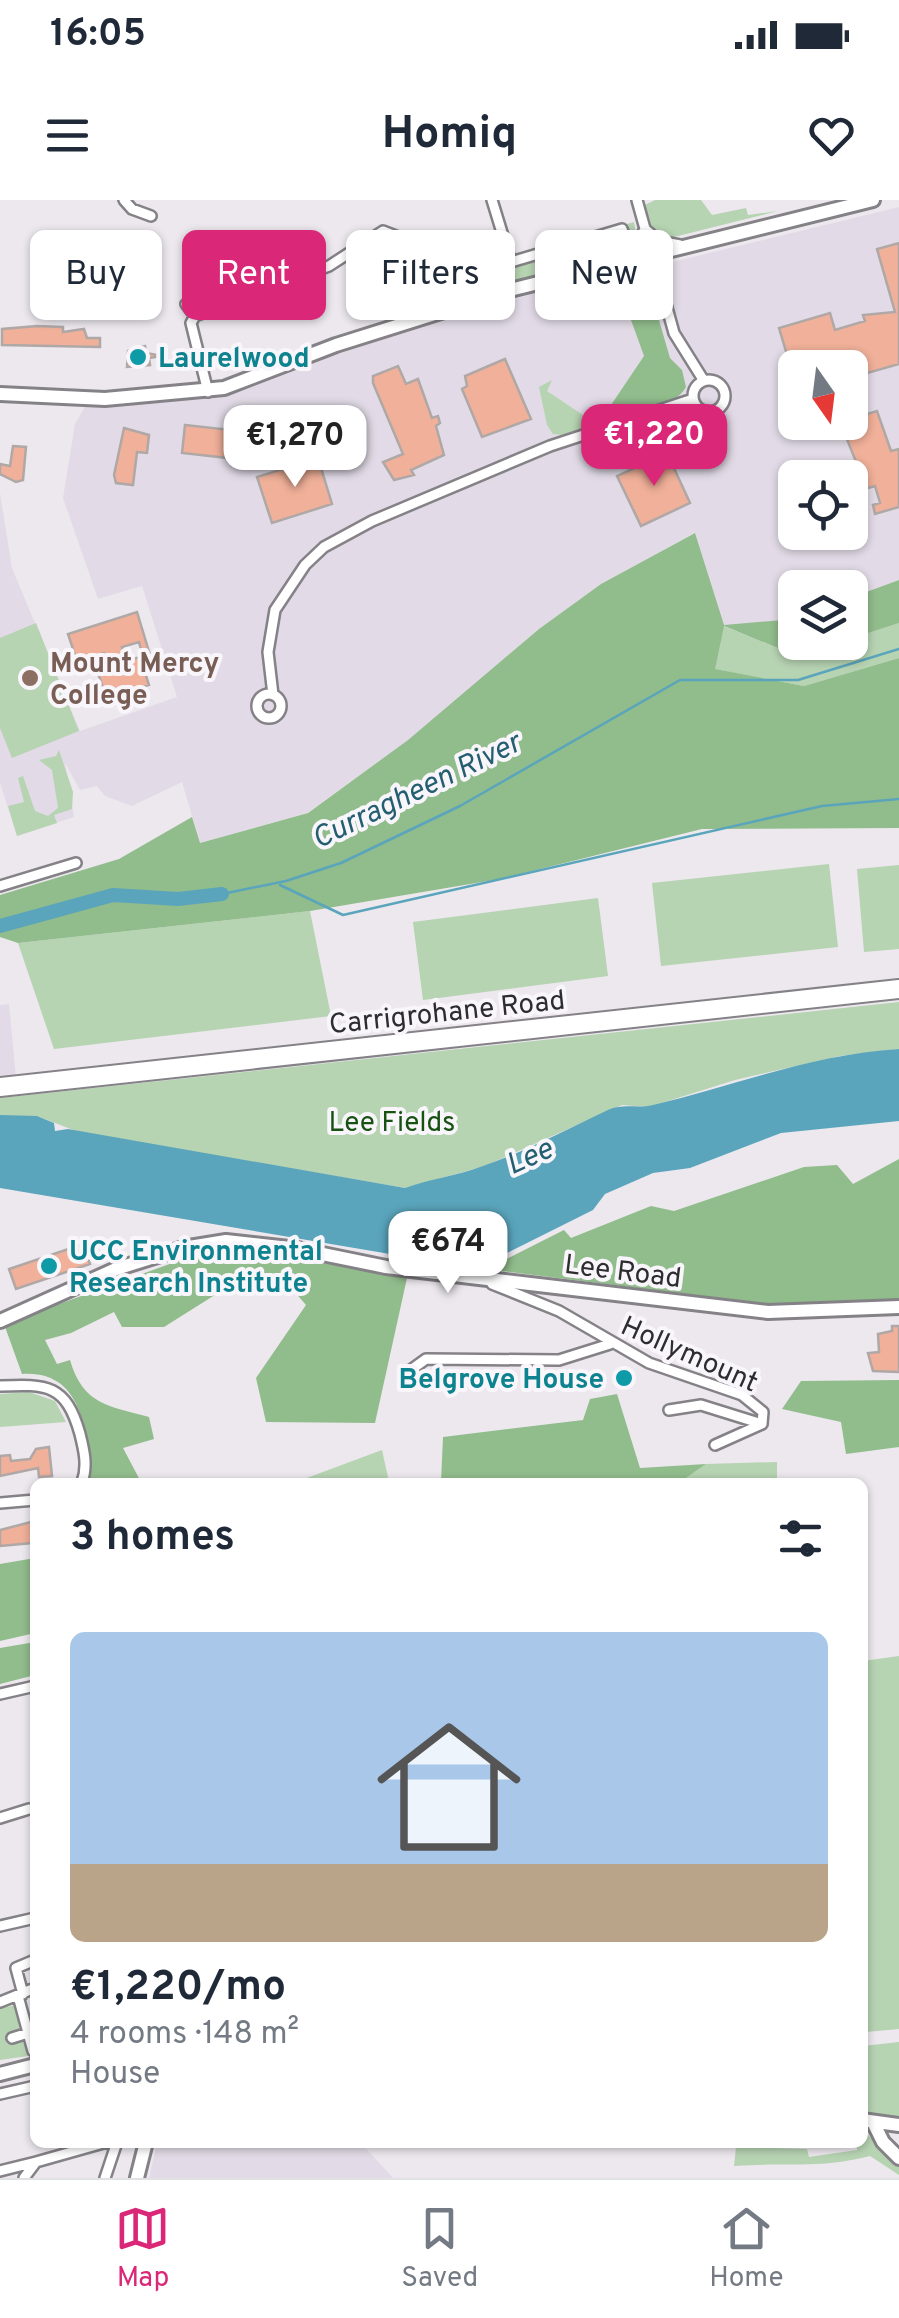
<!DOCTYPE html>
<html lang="en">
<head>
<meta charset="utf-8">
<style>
	body { margin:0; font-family:Overpass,sans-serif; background:#f6f6f7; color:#1f2937; height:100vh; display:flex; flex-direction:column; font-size:38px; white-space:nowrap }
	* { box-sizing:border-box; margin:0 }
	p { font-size:32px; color:#747a83 }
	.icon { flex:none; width:55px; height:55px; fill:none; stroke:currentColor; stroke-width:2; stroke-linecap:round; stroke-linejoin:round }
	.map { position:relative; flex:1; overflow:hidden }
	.drawer { position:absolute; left:30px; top:1278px; width:838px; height:670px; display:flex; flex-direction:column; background:#fff; border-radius:15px; box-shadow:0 2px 8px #0004 }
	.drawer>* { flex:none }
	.top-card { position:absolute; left:30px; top:30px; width:840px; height:90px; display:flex; gap:20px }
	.needle { width:65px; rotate:166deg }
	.controls { position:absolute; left:778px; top:150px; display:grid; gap:20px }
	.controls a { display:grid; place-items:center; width:90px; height:90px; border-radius:15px; background:#fff; box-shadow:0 2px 8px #0004; font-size:50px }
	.price { position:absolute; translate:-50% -85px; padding:0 22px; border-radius:20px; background:#fff; color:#222; font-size:32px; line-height:65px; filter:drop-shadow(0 2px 5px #0008) }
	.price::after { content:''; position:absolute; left:50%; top:60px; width:30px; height:22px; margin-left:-15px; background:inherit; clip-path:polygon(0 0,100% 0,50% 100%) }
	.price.current { background:#db2777; color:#fff }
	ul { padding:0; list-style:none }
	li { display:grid; align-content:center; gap:20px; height:530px; padding:0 40px }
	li+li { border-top:2px solid #e0e1e3 }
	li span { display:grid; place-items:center; height:310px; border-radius:15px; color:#555 }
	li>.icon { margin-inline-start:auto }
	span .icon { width:180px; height:180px; fill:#fffc; stroke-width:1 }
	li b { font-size:42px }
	h2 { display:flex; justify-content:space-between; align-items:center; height:120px; padding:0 40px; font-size:42px }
	.pill { padding:0 35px; border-radius:15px; background:#fff; box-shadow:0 2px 8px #0004; font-size:35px; line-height:90px }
	.pill.current { background:#db2777; color:#fff }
	.status { display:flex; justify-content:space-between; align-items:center; height:70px; padding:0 50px; background:#fff; direction:ltr }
	.status svg { height:28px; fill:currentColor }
	header { display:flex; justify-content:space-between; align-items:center; height:130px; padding:0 40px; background:#fff; font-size:45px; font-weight:700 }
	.menu { display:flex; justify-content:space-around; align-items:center; height:140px; border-top:2px solid #e0e1e3; background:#fff; font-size:28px; color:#747a83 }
	.menu a { display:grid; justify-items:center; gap:5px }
	.menu .current { color:#db2777 }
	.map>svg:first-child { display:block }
</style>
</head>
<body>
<div class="status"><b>16:05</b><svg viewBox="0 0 49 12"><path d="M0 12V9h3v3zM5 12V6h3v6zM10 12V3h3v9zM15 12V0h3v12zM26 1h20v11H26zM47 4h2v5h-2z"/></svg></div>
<header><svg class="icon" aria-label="menu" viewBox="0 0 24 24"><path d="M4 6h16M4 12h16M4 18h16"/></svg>Homiq<svg class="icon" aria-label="heart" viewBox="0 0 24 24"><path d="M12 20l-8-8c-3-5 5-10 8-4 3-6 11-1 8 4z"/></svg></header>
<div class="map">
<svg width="899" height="1978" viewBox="0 0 899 1978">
	<rect width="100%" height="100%" fill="#ece8ee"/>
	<!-- built -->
	<path fill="#e2dbe7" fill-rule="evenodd" d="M899,7V380L850,398V388H795V419L723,426L694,333L601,384L539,429L408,540L307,613L200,643L182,582L132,606L105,596L97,586L80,590L65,563L74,617L17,636L0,583V293L12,368L80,531L177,497L142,386L98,399L63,298L75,224L86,205L212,198L405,131L559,86L610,76L635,91L631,72L643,78L665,71L668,63ZM795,168H850V222H795ZM795,278H850V332H795Z
		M9,804L16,878L0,880V805Z
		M157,1943H361L393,1978H149Z"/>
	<!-- green -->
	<path fill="#b6d3b2" d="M655,0H701L712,15L746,8L748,15L778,11L666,39L653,31L645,5Z
		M634,22L636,34L629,47L514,82L509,67L612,36L618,42L631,39L627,24Z
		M552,180L547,191L583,215L598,209L610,219L562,235L553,234L547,225L539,187Z
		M36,423L79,531L12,558L0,528V438Z
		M899,423V458L804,486L714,469L723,426L797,456Z
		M59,550L73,592L72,609L54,615L57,623L17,636L8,606L24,602L18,578L23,576L35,611L48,616L58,608L52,570L39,560L56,556Z
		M829,664L838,747L661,766L652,683Z
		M899,665V749L864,752L857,669Z
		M598,698L608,776L423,800L413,722Z
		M310,711L331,816L54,849L18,743Z
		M899,802V849L840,856L735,880L649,907L622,905L485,966L405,988L81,933L37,916H0V898Z
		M29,1192L55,1201L66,1222L0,1227V1194Z
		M382,1250L389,1282H296Z
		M777,1262V1282H614L686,1278L706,1264Z
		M899,1456V1829L866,1832L863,1461Z
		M17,1805L20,1839L35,1855L0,1860V1808Z
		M899,1842V1918L863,1914V1846Z
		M863,1930L899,1966V1975L870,1956C821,1969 783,1962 734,1966L736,1947L807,1949L809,1957L857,1950V1943L862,1942Z"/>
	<!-- forest -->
	<path fill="#91bc8c" d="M637,70L645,72L670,158L682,170L686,187C674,208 638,213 616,219L607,211L644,156L631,120L626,82Z
		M695,333L724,425L795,419V442L839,443L797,456L724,426L715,469L804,486L899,458V628L702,629L500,679L310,711L18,743L0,737V695L119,659L192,617L200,643L308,613L408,540L539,429L601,384Z
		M899,380V423L850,439V398Z
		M899,959V1100L772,1105L487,1069L564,1030L571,1038L651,1006L674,1011L804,967L837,965L853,984Z
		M211,1049H245L407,1078L375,1223L266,1222L256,1178L306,1105L287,1083L226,1088L164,1127H122L114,1112L71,1133L45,1140L57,1164L70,1160C83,1205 109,1206 149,1217L154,1239L123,1248L141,1282H90C87,1236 85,1170 22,1174L4,1124Z
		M899,1180V1247L846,1254L841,1222L782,1209L801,1181Z
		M617,1194L640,1268L706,1264L686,1278L441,1282L443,1237L583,1220L590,1199Z
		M35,1358V1433L0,1441V1364Z
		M35,1442V1475L0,1484V1448Z"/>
	<!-- water -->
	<path fill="#5aa5bc" d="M899,849V921L781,933L690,968L653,973L605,994L593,1010L489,1062L487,1052L449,1064L0,988V915L37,916L54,923L55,931L68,929L405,988C429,979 456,976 483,966C526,951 568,929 608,910C623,903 638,909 653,905C736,885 814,854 899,849Z"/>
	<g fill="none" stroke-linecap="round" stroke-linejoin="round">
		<!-- stream -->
		<path stroke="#5aa5bc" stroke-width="2.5" d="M280,685L343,715L822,606L899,599
			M222,694L286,681L341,663L460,606L680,480H798L899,449"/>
		<!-- river -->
		<path stroke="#5aa5bc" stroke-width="14" d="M0,726L113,695L178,699L222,694"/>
	</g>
	<!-- building -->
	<path fill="#f0b099" stroke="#afa8a6" stroke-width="2.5" d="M899,43V164L853,177L864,215L877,211L891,251L899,249V307L875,314L873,305L880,303L875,286L854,292L850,278H837L859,269L840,222H850V168H791L779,128L830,113L835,130L865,121L863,115L895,112L877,49Z
		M632,73L635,92L603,104L598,84L612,81L610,76Z
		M37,126L63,127V132L84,129L87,138H100V147L2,145V129Z
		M145,146L146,153L162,156L149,158L150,165L127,167L128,151Z
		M505,159L531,219L482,237L462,189L467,186L465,176Z
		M398,166L406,184L418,179L432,218L438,216L440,223L436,226L444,255L411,270L414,275L394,280L383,262L403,254L373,183V176Z
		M185,225L231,230L228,258L182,253Z
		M124,228L149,235L147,253L137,252L133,285L116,283L114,275Z
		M13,246L26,247L23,280L16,282L0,274V264L10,266Z
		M667,253L690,303L641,326L617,276Z
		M318,258L332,304L272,323L257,277Z
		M137,412L150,455L143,457L139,442L122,447L126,461L140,457L149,485L114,496L111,488L104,491L97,470L108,466L104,453L77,461L68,434Z
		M83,1044L90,1064L16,1089L9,1069Z
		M892,1126H899V1172L873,1171L868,1153L879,1152L878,1134L892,1131Z
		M49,1247L52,1276L39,1277L38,1268L0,1276V1256L10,1255L11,1261L30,1259L36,1249Z
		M35,1321L32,1343L0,1346V1330Z"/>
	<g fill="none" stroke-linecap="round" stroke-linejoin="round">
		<!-- street casing -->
		<g stroke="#858287" stroke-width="14">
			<path id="street" d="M124,0L132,9L151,16
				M492,0L511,62L622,29L625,37
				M637,0L674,133L704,181
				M616,61L636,45L645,29L659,41L680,45
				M626,64L646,68L655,90
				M186,104L195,116L329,66L383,31L401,38L411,70L425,90
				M195,116L191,123L208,192
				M693 196a16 16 0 1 1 32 0a16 16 0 1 1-32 0Z
				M257 506a12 12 0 1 1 24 0a12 12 0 1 1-24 0Z
				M273,495L268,452L275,410L305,365L324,347L372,321L550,246L693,199
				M0,686L76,663
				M492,1084L559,1111L649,1163L742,1195L763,1212L762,1224L701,1205L669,1210
				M408,1172L426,1159L559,1160L610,1144
				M0,1186C47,1184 66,1184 80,1234C84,1250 88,1266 82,1282
				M715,1245L762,1224
				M0,1303L35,1300
				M0,1494L35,1486
				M0,1618L29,1609
				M0,1726L35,1718
				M23,1794L16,1768L35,1760
				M18,1796L33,1851
				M0,1802L35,1788
				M12,1838L28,1833
				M0,1894L35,1886
				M0,1971L36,1962
				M24,1978L36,1962L107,1942
				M105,1978L117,1942"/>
		</g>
		<!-- secondary casing -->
		<g stroke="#858287" stroke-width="18">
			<path id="secondary" d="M0,194L105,199L224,188L336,145L514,89L873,0
				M0,1121L116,1069L183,1048L226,1041L298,1049L386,1067L768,1112L899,1107
				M0,1874L35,1865
				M862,1920L899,1925
				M873,1922L883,1942L899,1958
				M137,1978L146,1942"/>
		</g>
		<!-- highway casing -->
		<g stroke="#858287" stroke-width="22">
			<path id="highway" d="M0,887L899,789"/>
		</g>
		<!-- street -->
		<use href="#street" stroke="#fff" stroke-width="9"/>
		<!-- secondary -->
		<use href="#secondary" stroke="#fff" stroke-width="12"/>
		<!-- highway -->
		<use href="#highway" stroke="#fff" stroke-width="18"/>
	</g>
	<!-- markers -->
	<g fill="#0f9aa8" stroke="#f9f6fb" stroke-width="4">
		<circle cx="138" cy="157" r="10"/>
		<circle cx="49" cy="1066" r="10"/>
		<circle cx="624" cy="1178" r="10"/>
	</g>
	<circle fill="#8d6e63" stroke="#f9f6fb" stroke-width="4" cx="30" cy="478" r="10"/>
	<g text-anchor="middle" stroke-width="8" stroke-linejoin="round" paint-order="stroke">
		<!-- culture labels -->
		<g font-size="28" font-weight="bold" fill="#0d838f" stroke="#f9f6fb" text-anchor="start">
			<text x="158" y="167">Laurelwood</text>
			<text x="69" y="1060">UCC Environmental<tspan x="69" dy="32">Research Institute</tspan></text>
			<text x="604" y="1188" text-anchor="end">Belgrove House</text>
		</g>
		<!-- education labels -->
		<g font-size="28" font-weight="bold" fill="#785e54" stroke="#f9f6fb" text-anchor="start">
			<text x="50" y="472">Mount Mercy<tspan x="50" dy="32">College</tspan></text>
		</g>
		<!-- street labels -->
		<g font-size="28" fill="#2d2c2e" stroke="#f9f6fb">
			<text transform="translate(447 811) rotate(-6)" y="10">Carrigrohane Road</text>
			<text transform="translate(623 1070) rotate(7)" y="10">Lee Road</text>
			<text transform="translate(690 1153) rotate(24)" y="10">Hollymount</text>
		</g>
		<!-- park labels -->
		<g font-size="28" fill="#185212" stroke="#f9f6fb">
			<text x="392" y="931">Lee Fields</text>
		</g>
		<!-- water labels -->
		<g font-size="30" font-style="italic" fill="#245f71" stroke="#f9f6fb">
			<text transform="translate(416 590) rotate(-26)" y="10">Curragheen River</text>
			<text transform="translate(529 956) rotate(-24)" y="10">Lee</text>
		</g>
	</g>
</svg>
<div class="controls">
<a><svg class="needle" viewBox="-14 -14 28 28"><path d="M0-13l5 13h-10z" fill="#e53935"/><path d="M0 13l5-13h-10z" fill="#747a83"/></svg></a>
<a><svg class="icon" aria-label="locate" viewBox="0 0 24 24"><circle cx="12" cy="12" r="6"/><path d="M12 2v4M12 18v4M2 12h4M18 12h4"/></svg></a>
<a><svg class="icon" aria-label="layers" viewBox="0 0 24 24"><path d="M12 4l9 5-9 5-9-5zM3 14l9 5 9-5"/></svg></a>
</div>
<b class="price current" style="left:654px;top:289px">€1,220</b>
<b class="price" style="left:295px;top:290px">€1,270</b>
<b class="price" style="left:448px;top:1096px">€674</b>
<div class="top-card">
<a class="pill">Buy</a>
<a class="pill current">Rent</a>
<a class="pill">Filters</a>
<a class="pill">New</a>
</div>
<section class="drawer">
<h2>3 homes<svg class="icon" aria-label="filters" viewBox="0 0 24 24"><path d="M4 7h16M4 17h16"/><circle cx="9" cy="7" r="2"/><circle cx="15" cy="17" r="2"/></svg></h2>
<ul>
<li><span style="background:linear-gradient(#a9c7e8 75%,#b9a48a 0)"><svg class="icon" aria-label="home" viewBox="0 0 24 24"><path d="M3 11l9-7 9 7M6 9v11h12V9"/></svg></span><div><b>€1,220/mo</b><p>4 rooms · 148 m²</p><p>House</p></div></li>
</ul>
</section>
</div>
<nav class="menu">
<a class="current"><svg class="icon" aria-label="map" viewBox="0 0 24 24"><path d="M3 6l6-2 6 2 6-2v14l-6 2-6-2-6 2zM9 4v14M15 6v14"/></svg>Map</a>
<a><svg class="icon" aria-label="saved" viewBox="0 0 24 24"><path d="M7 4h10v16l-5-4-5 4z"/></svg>Saved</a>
<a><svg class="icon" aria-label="home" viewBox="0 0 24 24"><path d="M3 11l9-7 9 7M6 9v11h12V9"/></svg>Home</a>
</nav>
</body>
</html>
